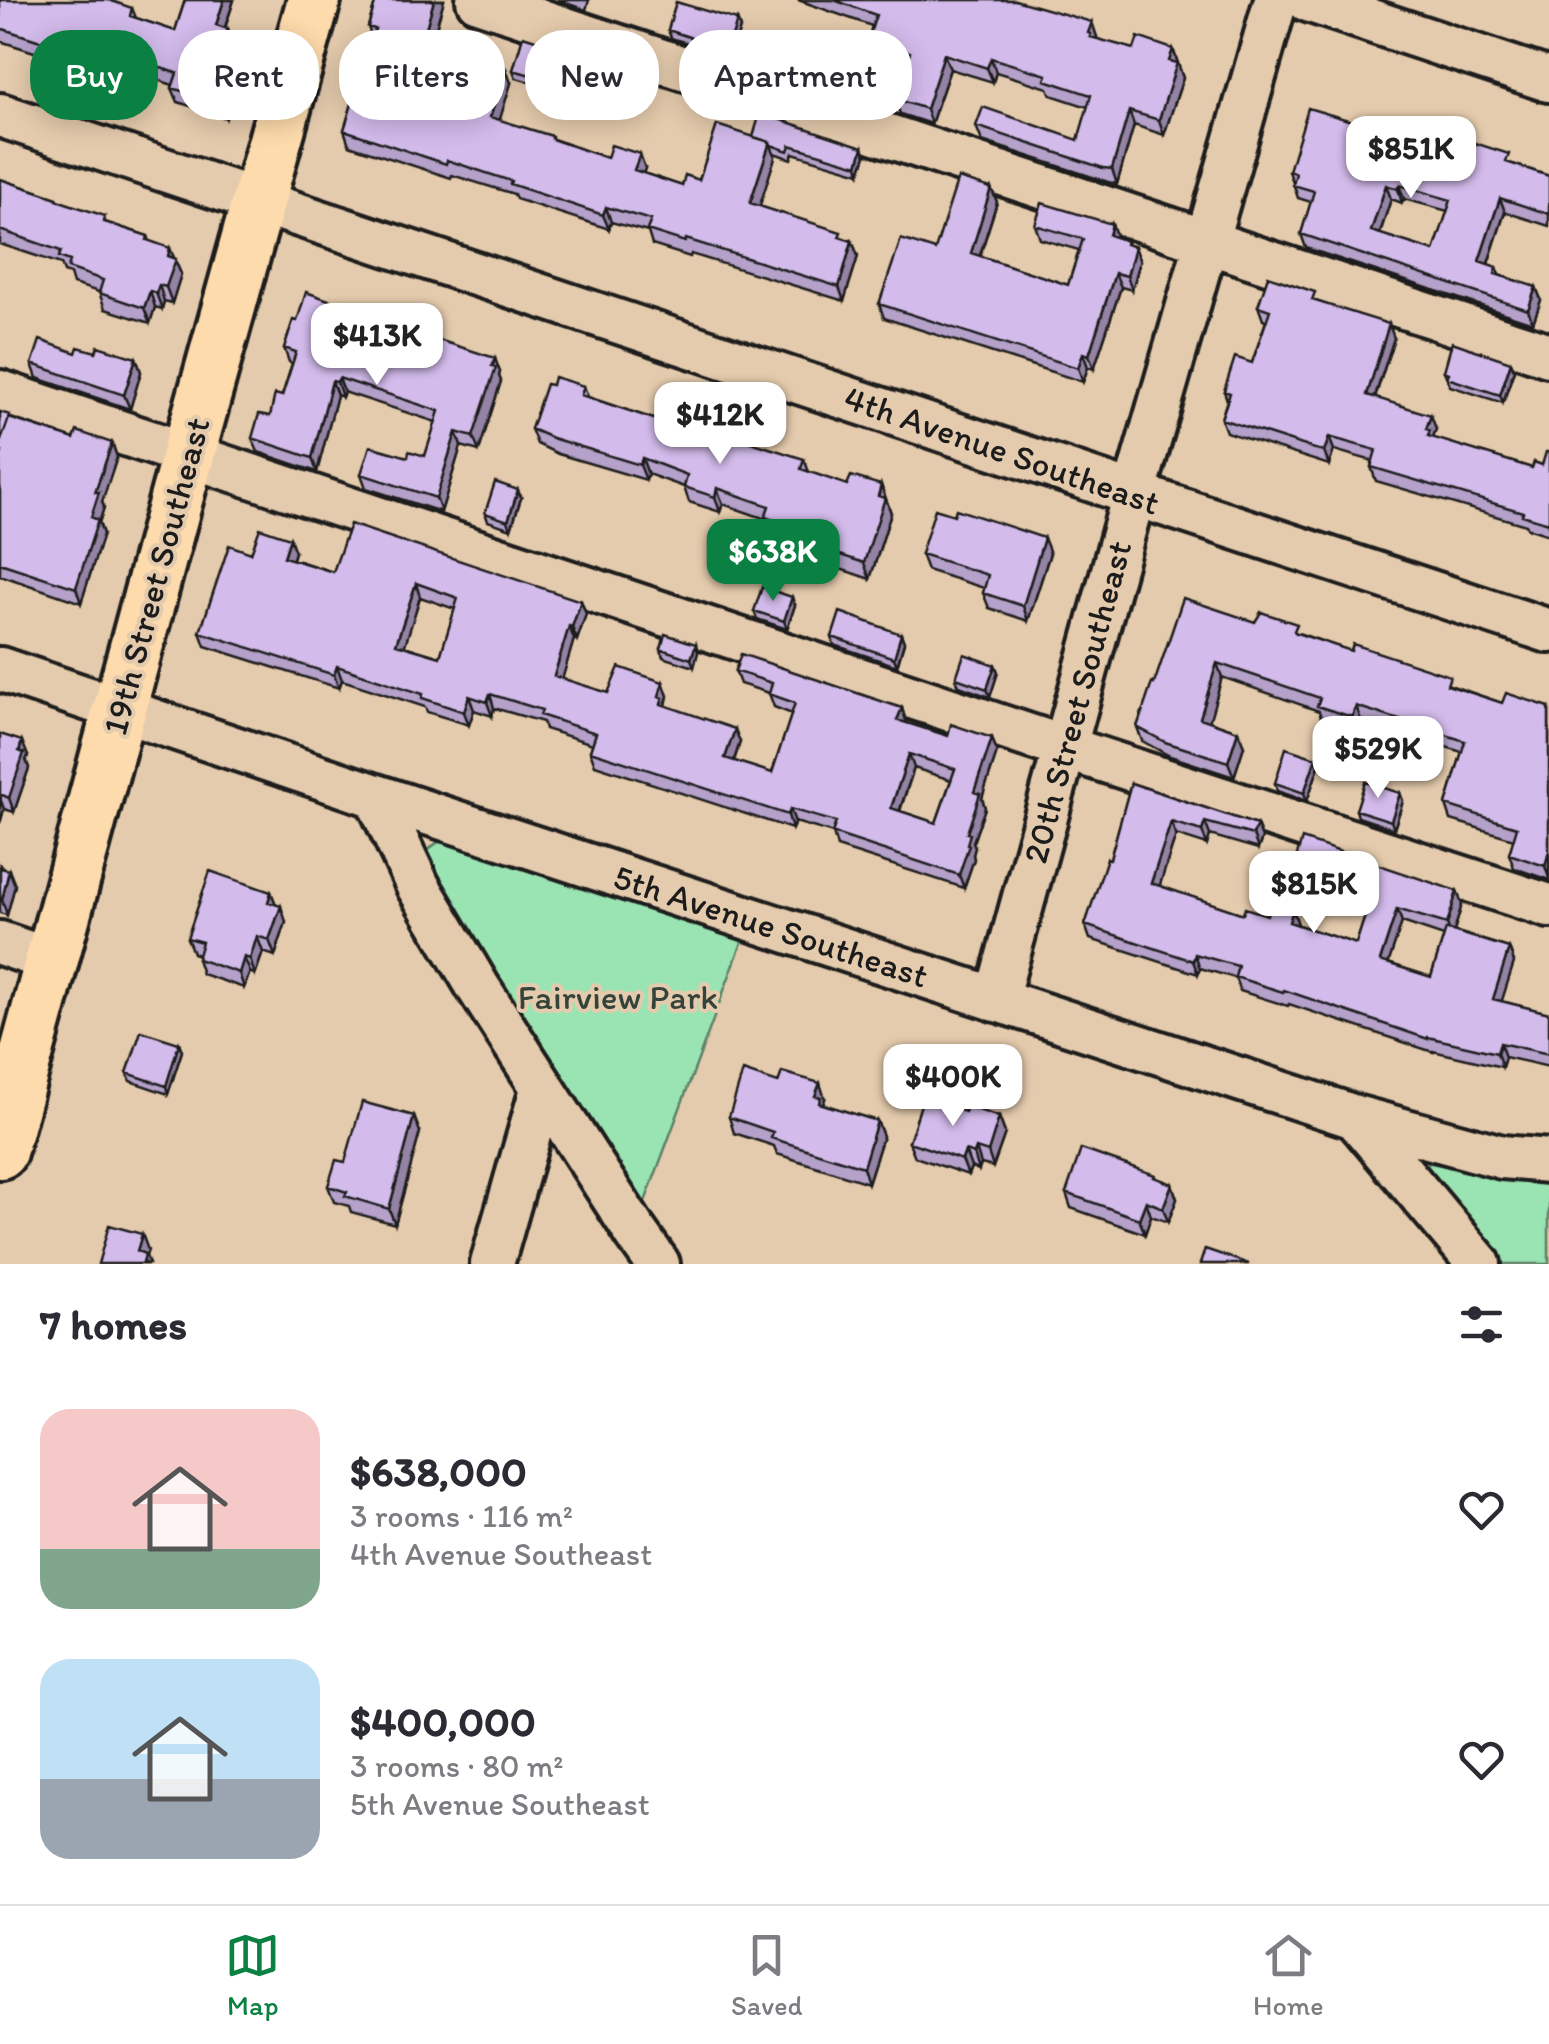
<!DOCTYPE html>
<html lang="en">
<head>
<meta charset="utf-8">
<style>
	body { margin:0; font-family:Itim,sans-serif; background:#f2f2f3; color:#2b2b33; height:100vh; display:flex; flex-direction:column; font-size:38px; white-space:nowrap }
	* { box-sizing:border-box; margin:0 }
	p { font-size:32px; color:#7c7c81 }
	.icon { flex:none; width:55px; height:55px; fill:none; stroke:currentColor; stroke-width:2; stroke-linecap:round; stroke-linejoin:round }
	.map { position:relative; height:1264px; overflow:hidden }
	.side { display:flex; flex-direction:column; background:#fff; flex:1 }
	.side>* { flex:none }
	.hud { position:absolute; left:30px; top:30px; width:1000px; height:90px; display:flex; gap:20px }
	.price { position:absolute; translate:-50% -85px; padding:0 22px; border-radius:20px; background:#fff; color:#222; font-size:32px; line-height:65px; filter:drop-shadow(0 2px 5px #0008) }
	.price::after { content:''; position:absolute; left:50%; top:60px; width:30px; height:22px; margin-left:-15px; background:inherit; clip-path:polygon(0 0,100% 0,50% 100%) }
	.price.current { background:#0b8043; color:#fff }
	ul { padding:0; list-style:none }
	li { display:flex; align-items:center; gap:30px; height:250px; padding:0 40px }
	li span { display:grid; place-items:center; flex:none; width:280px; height:200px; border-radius:30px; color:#555 }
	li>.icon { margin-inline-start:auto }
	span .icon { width:120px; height:120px; fill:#fffc; stroke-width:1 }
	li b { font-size:42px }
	h2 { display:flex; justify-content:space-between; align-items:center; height:120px; padding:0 40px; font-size:42px }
	.tag { padding:0 35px; border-radius:40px; background:#fff; box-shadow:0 5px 25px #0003; font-size:35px; line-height:90px }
	.tag.current { background:#0b8043; color:#fff }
	.dock { display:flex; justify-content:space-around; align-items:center; height:140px; border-top:2px solid #e1e1e2; background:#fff; font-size:28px; color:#7c7c81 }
	.dock a { display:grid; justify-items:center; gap:5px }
	.dock .current { color:#0b8043 }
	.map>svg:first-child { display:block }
</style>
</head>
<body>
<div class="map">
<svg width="1549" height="1264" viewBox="0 0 1549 1264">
	<rect width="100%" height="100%" fill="#e5cbad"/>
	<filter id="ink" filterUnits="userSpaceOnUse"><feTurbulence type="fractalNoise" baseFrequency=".01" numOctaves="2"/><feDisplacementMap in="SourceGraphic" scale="20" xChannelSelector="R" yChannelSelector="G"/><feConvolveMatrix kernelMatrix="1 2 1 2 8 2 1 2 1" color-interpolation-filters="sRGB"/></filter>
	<g filter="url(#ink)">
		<!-- green -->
		<path fill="#9ae4b3" stroke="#5b8068" stroke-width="2.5" d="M444,840L744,937L642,1210L434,887C429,866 417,849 444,840Z
			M1430,1163L1517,1178L1549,1181V1264H1498L1421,1168Z"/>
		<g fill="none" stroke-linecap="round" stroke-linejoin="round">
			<!-- minor casing -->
			<g stroke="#1c1c1c" stroke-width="50">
				<path id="minor" d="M478,0L1549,355
					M1308,0L1549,80
					M0,115L1134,494L1549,631
					M0,392L1026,735L1549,906
					M0,669L376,796L1355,1117L1502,1157L1549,1161
					M376,796L418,886L478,987L636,1233L658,1264
					M0,943L52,961
					M996,1000L1134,494L1276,0
					M1355,1117L1479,1264
					M492,1264L542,1089"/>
			</g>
			<!-- major casing -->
			<g stroke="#1c1c1c" stroke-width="60">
				<path id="major" d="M0,1152L188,455L314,0"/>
			</g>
			<!-- minor -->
			<use href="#minor" stroke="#e5cbad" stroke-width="42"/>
			<!-- major -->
			<use href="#major" stroke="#fedbac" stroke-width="52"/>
		</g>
		<!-- wall -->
		<path fill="#b5a1ca" stroke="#1c1c1c" stroke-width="2.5" fill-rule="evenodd" d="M0,0L132,8L136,18L175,31L185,0H234L225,28L228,29L233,42L237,44L242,58L226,118L178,102L172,88L173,85L137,73L134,81L84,66V68L0,41Z
			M376,0H444L422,77L469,92L511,83L499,120L607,158L645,168L643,173L682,186L699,180L753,137L866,155L860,173L793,153L791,159L774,153L775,157L759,206L852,241L858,256L844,301L691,254L690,257L652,245L648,232L611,222L609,229L516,199L514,194L452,175L451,178L349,145L344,130L372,38L368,27Z
			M557,0H589L586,10Z
			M798,0H1015L1097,37L1096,39L1134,49H1173L1183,78L1164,135L1134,125L1117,184L1108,182L982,141L976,126L1078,140L1088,107L1051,95L1048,88L996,72L993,82L950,69L931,124L900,114L895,99L906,64L873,53L868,39L872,26Z
			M737,20L740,28L731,57L671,38L668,30Z
			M554,53L544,86L516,78L513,70Z
			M861,58L864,65L853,98L805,82L803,74Z
			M1385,131L1421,146L1464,161L1513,164L1549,176V226L1505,212L1488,264L1497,267L1500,275L1536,287L1541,300L1533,323L1306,248L1301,234L1311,202L1298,198L1289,171ZM1391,199L1402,203L1404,199L1448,211L1434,251L1380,234Z
			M0,179L57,198L59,201L108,223L148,236L150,241L174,258L181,274L172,303L164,301L162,309L155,307L150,323L105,309L99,292L73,284L70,274L64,272L61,264L0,244Z
			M991,188L997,202L980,256L1068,285L1079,250L1040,239L1035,225L1117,238L1127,241L1128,245L1135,247L1140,261L1132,290L1121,287L1094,369L1088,367L1083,382L884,318L879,304L935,250Z
			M1318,302L1394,338L1375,398L1436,429L1433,438L1532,468L1542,465L1549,452V535L1527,528L1526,525L1376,481L1371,467L1373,461L1334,450L1329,465L1226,432L1221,419L1227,400L1224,391L1252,363L1266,321L1263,320L1258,306Z
			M347,316L386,327L424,332L425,335L500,372L499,376L501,381L479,451L461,446L441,512L366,488L361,474L408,457L425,456L436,422L344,392L342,397L337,395L317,472L258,452L252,438L270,416L282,396L292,364L289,362L284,348L297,321Z
			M96,352L136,358L141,372L130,409L37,378L32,364L76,353Z
			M1514,370L1503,403L1450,386L1444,371Z
			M552,385L584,386L588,397L707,437L804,459L809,472L847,485H881L891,513L870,579L822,563L817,548L771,532L766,519L723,504L720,512L689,502L684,487L648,474L646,480L558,454L537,444L531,429Z
			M0,412L11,418L74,439L112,443L117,457L102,502L104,507L99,523L103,534L81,603L0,575Z
			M521,498L511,529L488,521L485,513Z
			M295,552L293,559L333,572L581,601L586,614L577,640L574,639L562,679L608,693L663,682L668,696L666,706L740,742L734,761L772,773L792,714L774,707L769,693L740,684L735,671L902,708L906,723L948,736L992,738L997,752L982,798L985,808L973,842L975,847L973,855L974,859L964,888L837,847L833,833L795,822L792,829L595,765L590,751L593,744L545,729L543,722L494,708L492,716L474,710L469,725L427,712L425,707L342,680L339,688L205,646L200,632L251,553ZM420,597L455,609L440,657L404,646ZM914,768L951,780L936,823L900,811Z
			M1050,553L1028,621L989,608L983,593L984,588L927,570L921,554Z
			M795,605L787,629L757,619L754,611Z
			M1255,622L1301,634L1502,703L1549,707V880L1514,868L1509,854L1514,839L1451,820L1446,805L1462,752L1361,720L1358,732L1322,720L1319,711L1222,677L1209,721L1238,731L1244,746L1234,777L1170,756L1142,741L1137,727L1154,684Z
			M901,634L904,642L897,666L834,645L832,637Z
			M661,649L698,652L694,667L663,657Z
			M995,665L998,672L990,697L959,686L956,678Z
			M0,734L28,756L26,760L29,768L14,812L4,809L1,820Z
			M1316,758L1319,766L1307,801L1277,791L1275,783Z
			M1131,783L1257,825L1262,838L1258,849L1210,835L1207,845L1176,835L1159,886L1243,914L1267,915L1293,910L1298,925L1356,944L1369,905L1297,885L1292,871L1457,891L1462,904L1454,931L1509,948L1514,962L1501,1001L1549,1013V1067L1505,1057L1502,1067L1433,1051V1052L1289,1004L1288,1006L1240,991L1235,978L1200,968L1198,974L1090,939L1085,925L1110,859ZM1402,922L1444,936L1431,977L1388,963Z
			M1400,793L1403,801L1394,829L1358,817L1356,810Z
			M0,865L15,885L7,915L0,913Z
			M271,892L276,905L286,922L275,956L263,952L255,975L250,972L244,988L202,974L197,959L198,955L193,953L187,938Z
			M179,1043L182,1051L168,1094L130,1081L127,1073Z
			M825,1099L823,1104L877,1121L883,1136L868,1183L777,1154L774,1146L734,1133L729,1117Z
			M965,1112L999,1117L1005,1133L993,1167L981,1164L979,1170L971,1167L968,1175L915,1157L909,1142Z
			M420,1132L395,1224L351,1212L349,1206L334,1202L328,1186L345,1162Z
			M1156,1178L1172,1184L1177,1199L1168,1222L1151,1216L1145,1234L1071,1208L1066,1193Z"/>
		<!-- shaded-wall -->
		<path fill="#9483a4" stroke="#1c1c1c" stroke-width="2.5" d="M224,0H234L221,39L216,25Z
			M434,0H444L418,88L413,74Z
			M737,20L740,28L731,57L728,50Z
			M1092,22L1097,37L1094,44L1088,33Z
			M228,29L233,43L224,40Z
			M237,44L242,58L226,118L221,103Z
			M551,45L554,53L544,86L541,78Z
			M1173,49L1183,78L1164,135L1159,120L1169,61Z
			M944,54L950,69L931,124L926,109Z
			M861,58L864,65L853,98L850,90Z
			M991,58L996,72L993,82L987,68Z
			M132,59L137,73L134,81L129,67Z
			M506,69L511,83L496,132L490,117Z
			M1129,111L1134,125L1117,184L1112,169Z
			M1416,132L1421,146L1412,143Z
			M770,142L775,157L756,218L750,203Z
			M863,147L866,155L860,173L858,165Z
			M640,154L645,168L640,184L634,170Z
			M1386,185L1391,199L1376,245L1371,231Z
			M1399,185L1404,199L1402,203L1398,189Z
			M991,188L997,202L976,267L971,253Z
			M1500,198L1505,212L1484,275L1479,261Z
			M606,207L611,222L609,229L603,215Z
			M1112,224L1117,238L1109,235Z
			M852,241L858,256L844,301L839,287Z
			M1135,247L1140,261L1132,290L1127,276Z
			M170,248L181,274L172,303L166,287L168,256Z
			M1115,273L1121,287L1094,369L1089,355Z
			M159,285L164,301L162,309L156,293Z
			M1536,287L1541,300L1533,323L1528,310Z
			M150,291L155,307L150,323L144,308Z
			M1389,324L1394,338L1371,409L1367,395Z
			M1083,353L1088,367L1083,382L1078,368Z
			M136,358L141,372L130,409L124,395Z
			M495,358L500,372L499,376L501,381L479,451L473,437Z
			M1511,362L1514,370L1503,403L1500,395Z
			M339,378L344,392L342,397L337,382Z
			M332,381L337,395L317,472L312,458Z
			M1431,415L1436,429L1433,437V449L1426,429Z
			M456,432L461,446L441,512L436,498Z
			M1329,437L1334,450L1329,465L1324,452Z
			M112,443L117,457L102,502L104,507L99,523L103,534L81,603L76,588L95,492Z
			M642,458L648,474L646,480L640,465Z
			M881,485L891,513L870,579L864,563Z
			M717,488L723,504L720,512L715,497Z
			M518,490L521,498L511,529L508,521Z
			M290,538L295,552L289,570L284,557Z
			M1044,538L1050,553L1028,621L1023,606Z
			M416,583L420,597L401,658L396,644Z
			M792,597L795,605L787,629L784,621Z
			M581,601L586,614L577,640L572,627Z
			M569,626L574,639L559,690L554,676Z
			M901,634L904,642L897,666L894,658Z
			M696,644L698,652L694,667L691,659Z
			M1217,663L1222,677L1206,733L1200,718Z
			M995,665L998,672L990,697L987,689Z
			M337,666L342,680L339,688L334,675Z
			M663,682L668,696L665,705L666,718L659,696Z
			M490,694L494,708L492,716L487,702Z
			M469,696L474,710L469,725L464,712Z
			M1356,706L1361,720L1358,732L1352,717Z
			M902,708L906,721L902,734L897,720Z
			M735,729L740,742L730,772L725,758Z
			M1238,731L1244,746L1234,777L1228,762Z
			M992,738L997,752L982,798L985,808L973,842L975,847L973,855L974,859L964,888L959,875L967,844V833L974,792Z
			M22,741L28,756L26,760L29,768L14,812L9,798Z
			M909,754L914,768L896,821L891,808Z
			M1316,758L1319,766L1307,801L1304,793Z
			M1400,793L1403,801L1394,829L1391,821Z
			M0,798L4,809L1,820L0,817Z
			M790,809L795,822L792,829L788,815Z
			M1171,822L1176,835L1156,897L1151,883Z
			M1205,822L1210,835L1207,845L1202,831Z
			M1257,825L1262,838L1258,849L1253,835Z
			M1549,851V878L1545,866Z
			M9,870L15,885L7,915L2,900Z
			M1457,891L1462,904L1452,938L1447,924Z
			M271,892L277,907L268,902Z
			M281,906L286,922L275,956L269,940Z
			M1397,909L1402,922L1385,974L1380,961Z
			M1293,910L1298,924L1294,936L1289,922Z
			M257,936L263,952L255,975L250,959Z
			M1509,948L1514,962L1498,1013L1493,999Z
			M1195,954L1200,968L1198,974L1193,961Z
			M244,957L250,972L244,988L239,973Z
			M179,1043L182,1051L168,1094L166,1086Z
			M1500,1043L1505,1057L1502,1067L1497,1053Z
			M820,1083L825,1099L823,1104L826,1113L815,1096Z
			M414,1116L420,1132L395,1224L389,1209Z
			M999,1117L1005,1133L993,1167L988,1152Z
			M877,1121L883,1136L868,1183L863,1167Z
			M976,1148L981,1164L979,1170L974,1154Z
			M965,1151L971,1167L968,1175L962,1160Z
			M1172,1184L1177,1199L1168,1222L1163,1208Z
			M1146,1201L1151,1216L1145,1234L1139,1219Z
			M142,1234L148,1250L146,1256L149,1264H142L137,1251Z"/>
		<!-- building -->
		<path fill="#d3bbeb" stroke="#1c1c1c" stroke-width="2.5" fill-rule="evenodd" d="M0,0H109L132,8L130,16L175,31L185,0H224L216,25L228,29L224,40L237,44L221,103L172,88L177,73L132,59L129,67L79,51L78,53L0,28Z
			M376,0H434L413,74L469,92L479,60L506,69L490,117L552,136V139L607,158L611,145L640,154L634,170L682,186L685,175L699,180L717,125L770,142L750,203L841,232L839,237L852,241L839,287L686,239L685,242L647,230L651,220L606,207L603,215L510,184L511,181L447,160L446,164L344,130L375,29L368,27Z
			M834,0H1015L1092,22L1088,33L1091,34L1090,37L1134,49L1138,37L1173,49L1169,61L1177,63L1159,120L1129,111L1112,169L1103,168L976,126L983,107L1078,140L1091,95L1045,80L1047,75L991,58L987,68L944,54L926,109L895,99L910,52L868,39L876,15Z
			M676,2L737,20L728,50L668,30Z
			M523,36L551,45L541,78L513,70Z
			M812,43L861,58L850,90L803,74Z
			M1308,108L1385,131L1388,123L1416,132L1412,143L1464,161L1466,155L1471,156L1475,143L1509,154L1506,162L1549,176V214L1500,198L1479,261L1497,267L1495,274L1536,287L1528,310L1301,234L1314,191L1293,185L1296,173L1289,171ZM1386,185L1398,189L1399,185L1451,200L1434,251L1371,231Z
			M760,113L863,147L858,165L790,145L788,151L771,145L770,142L753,137Z
			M958,178L991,188L971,253L1068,285L1083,239L1035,225L1042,203L1112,224L1109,235L1127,241L1126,244L1135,247L1127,276L1115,273L1089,355L1083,353L1078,368L879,304L901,239L935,250Z
			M0,179L57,198V200L105,216L104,222L148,236L147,240L170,248L168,256L176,259L166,287L159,285L156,293L150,291L144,308L99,293L103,280L68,268L70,261L59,257L61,251L0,230Z
			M1268,276L1315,292L1312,300L1389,324L1367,395L1431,415L1426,429L1430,430L1428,436L1532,468L1534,462L1542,465L1546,452H1549V523L1522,515L1523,512L1371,467L1376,450L1329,437L1324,452L1221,419L1230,393L1224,391L1235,357L1252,363L1270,310L1258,306Z
			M306,292L343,305L339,314L386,327L388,320L424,332L423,335L495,358L492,366L496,367L473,437L456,432L436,498L361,474L370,446L408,457L409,451L425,456L439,411L339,378L337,382L332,381L312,458L252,438L259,414L270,416L275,394L282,396L296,352L284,348L293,320L297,321Z
			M40,340L76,353L78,347L96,352L98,346L136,358L124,395L32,364Z
			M1452,342L1511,362L1500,395L1447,378L1449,373L1444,371Z
			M554,377L584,386L581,395L693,432L707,437L710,429L804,459L801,469L847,485L851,476L881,485L878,496L885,498L864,563L816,547L820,536L765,517L769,506L717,488L715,497L684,487L687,475L642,458L640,465L552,438L531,429L546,384L552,385Z
			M0,412L10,415L3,435H0Z
			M9,418L74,439L77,431L112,443L95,492H99L91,517L98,520L76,588L0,563V459L2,452L0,451V443Z
			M495,482L518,490L508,521L485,513Z
			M935,509L954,515L956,509L1044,538L1023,606L983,593L988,575L921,554Z
			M350,524L581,601L572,627L569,626L554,676L608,693L619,667L663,682L659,696L663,698L661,704L735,729L725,758L772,773L795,703L769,694L772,683L735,671L741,654L902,708L897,720L948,736L951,724L992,738L974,792L980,794L967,833L970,834L967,844L969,845L959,875L832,833L836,822L790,809L788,815L590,751L596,733L540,715L542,710L490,694L487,702L469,696L464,712L422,698L423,694L337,666L334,675L200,632L229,545L251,553L260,528L290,538L284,557L333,572ZM416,583L458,598L440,657L396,644ZM909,754L955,769L936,823L891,808Z
			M762,587L792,597L784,621L754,611Z
			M1183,598L1255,622L1261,612L1297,624L1294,631L1296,633L1351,651L1353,644L1450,676L1447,685L1502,703L1506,693L1549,707V851L1545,866L1509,854L1517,827L1446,805L1465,741L1356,706L1352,717L1317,706L1320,698L1217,663L1200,718L1238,731L1228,762L1165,742L1137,727L1152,683L1154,684Z
			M840,612L901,634L894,658L832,637Z
			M665,634L696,644L691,659L661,649Z
			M964,654L995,665L987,689L956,678Z
			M0,734L22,741L19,751L24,753L9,798L0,794Z
			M1286,748L1316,758L1304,793L1275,783Z
			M1365,782L1400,793L1391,821L1356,810Z
			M1131,783L1257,825L1253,835L1205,822L1202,831L1171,822L1151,883L1243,914L1245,908L1267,915L1271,903L1293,910L1289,922L1356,944L1372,894L1292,871L1302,839L1457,891L1447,924L1397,909L1380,961L1431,977L1446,929L1509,948L1493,999L1549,1013V1054L1500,1043L1497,1053L1428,1037V1039L1284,990L1283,992L1235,977L1238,966L1195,954L1193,961L1085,925L1107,858L1110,859Z
			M0,868L9,870L2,900H0Z
			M210,871L271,892L268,902L281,906L269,940L257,936L250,959L244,957L239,973L197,959L202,942L187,938Z
			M141,1031L179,1043L166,1086L127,1073Z
			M743,1071L778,1083L782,1072L820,1083L815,1096L821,1097L819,1103L877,1121L863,1167L771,1138L773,1132L729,1117Z
			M923,1098L965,1112L967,1106L999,1117L988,1152L976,1148L974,1154L965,1151L962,1160L909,1142Z
			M362,1102L414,1116L389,1209L345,1196L347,1192L328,1186L336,1160L345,1162Z
			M1081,1149L1155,1175L1154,1177L1172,1184L1163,1208L1146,1201L1139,1219L1066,1193Z
			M109,1225L142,1234L137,1251L145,1254L143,1263L147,1264H98Z
			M1205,1249L1249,1264H1200Z"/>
	</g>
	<g text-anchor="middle" stroke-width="8" stroke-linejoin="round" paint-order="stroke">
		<!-- street labels -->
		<g font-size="35" fill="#1c1c1c" stroke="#e5cbad">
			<text transform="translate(1002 450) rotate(19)" y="12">4th Avenue Southeast</text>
			<text transform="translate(156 576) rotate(-75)" y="12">19th Street Southeast</text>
			<text transform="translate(1077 702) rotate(-75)" y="12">20th Street Southeast</text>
			<text transform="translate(771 926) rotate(18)" y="12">5th Avenue Southeast</text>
		</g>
		<!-- park labels -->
		<g font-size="35" fill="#35443a" stroke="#e5cbad">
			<text x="618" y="1009">Fairview Park</text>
		</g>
	</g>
</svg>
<b class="price" style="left:1411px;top:201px">$851K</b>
<b class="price" style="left:377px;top:388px">$413K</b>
<b class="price" style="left:720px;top:467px">$412K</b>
<b class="price current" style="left:773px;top:604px">$638K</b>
<b class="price" style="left:1378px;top:801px">$529K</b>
<b class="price" style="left:1314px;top:936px">$815K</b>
<b class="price" style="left:953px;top:1129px">$400K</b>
<div class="hud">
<a class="tag current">Buy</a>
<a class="tag">Rent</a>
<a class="tag">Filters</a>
<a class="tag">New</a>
<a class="tag">Apartment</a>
</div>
</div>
<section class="side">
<h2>7 homes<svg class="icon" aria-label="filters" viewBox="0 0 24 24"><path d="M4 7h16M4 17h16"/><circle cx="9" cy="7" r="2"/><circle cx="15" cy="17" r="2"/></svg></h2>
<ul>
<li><span style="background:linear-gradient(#f6c9c9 70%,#7fa58c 0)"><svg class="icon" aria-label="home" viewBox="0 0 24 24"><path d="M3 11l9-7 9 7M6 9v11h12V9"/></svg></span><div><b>$638,000</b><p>3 rooms · 116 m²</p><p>4th Avenue Southeast</p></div><svg class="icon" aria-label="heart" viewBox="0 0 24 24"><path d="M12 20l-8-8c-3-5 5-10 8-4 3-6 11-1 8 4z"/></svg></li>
<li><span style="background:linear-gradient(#bfe0f5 60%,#9aa5b1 0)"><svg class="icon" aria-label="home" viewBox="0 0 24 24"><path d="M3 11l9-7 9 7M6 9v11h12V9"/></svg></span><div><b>$400,000</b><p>3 rooms · 80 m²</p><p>5th Avenue Southeast</p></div><svg class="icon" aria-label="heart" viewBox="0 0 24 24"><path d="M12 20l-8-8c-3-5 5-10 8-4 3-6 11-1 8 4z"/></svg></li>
</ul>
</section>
<nav class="dock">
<a class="current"><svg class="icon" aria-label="map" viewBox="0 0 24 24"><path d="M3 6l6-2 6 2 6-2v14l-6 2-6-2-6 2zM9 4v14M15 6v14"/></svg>Map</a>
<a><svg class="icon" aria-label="saved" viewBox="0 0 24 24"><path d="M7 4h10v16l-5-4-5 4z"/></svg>Saved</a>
<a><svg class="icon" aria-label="home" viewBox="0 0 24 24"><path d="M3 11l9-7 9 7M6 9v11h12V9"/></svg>Home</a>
</nav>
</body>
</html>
